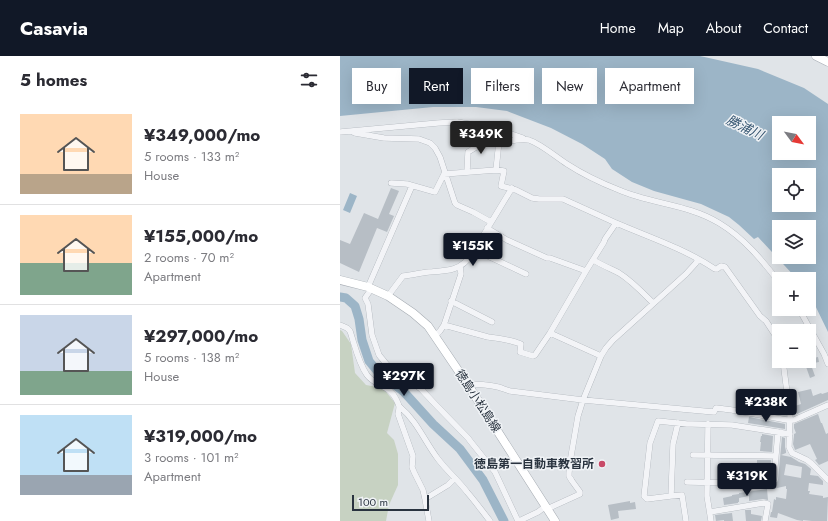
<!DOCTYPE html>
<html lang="en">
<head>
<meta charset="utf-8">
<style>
	body { margin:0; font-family:Jost,"Noto Sans JP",sans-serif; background:#f2f2f3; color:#2b2b33; height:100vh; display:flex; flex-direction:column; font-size:15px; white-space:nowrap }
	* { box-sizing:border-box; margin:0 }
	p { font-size:13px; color:#7c7c81 }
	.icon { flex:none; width:22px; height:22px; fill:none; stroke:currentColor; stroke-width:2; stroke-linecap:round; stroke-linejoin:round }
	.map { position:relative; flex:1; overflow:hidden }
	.side { display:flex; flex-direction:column; background:#fff; width:340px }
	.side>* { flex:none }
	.top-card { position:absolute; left:12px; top:12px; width:380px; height:36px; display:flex; gap:8px }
	.needle { width:26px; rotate:122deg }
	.tools { position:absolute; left:432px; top:60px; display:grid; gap:8px }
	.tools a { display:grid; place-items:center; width:44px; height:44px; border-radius:0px; background:#fff; box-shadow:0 4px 16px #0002; font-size:20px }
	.scale { position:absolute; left:12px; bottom:10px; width:77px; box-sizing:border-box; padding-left:4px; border:2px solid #29333f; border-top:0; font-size:11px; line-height:14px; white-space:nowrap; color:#29333f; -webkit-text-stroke:3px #f0f3f6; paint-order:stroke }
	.price { position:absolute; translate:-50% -34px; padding:0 9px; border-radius:4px; background:#111827; color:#fff; font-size:13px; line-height:26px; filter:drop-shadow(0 1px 2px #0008) }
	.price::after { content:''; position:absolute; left:50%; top:24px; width:12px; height:9px; margin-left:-6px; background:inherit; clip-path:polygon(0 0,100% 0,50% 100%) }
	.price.selected { background:#222; color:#fff }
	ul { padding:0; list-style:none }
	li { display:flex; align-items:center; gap:12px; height:100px; padding:0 20px }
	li+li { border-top:1px solid #e1e1e2 }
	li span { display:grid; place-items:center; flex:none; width:112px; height:80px; border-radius:0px; color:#555 }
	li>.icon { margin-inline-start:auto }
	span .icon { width:48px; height:48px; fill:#fffc; stroke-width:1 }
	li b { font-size:17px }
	h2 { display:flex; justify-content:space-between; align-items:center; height:48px; padding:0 20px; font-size:17px }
	.pill { padding:0 14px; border-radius:0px; background:#fff; box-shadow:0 4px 16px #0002; font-size:14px; line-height:36px }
	.pill.selected { background:#111827; color:#fff }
	header { display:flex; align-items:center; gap:24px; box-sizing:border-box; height:56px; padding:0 20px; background:#111827; color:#fff }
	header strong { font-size:19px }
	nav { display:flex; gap:22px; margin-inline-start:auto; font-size:14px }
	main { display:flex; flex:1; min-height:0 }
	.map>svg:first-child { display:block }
</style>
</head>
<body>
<header>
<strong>Casavia</strong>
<nav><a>Home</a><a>Map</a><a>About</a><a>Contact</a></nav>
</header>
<main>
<section class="side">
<h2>5 homes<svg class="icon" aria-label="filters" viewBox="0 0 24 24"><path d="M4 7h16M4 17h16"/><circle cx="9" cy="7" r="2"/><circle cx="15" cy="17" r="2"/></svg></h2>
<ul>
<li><span style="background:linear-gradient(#ffd9b3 75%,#b9a48a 0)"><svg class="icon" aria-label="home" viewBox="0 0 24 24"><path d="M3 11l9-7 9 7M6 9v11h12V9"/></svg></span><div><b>¥349,000/mo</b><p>5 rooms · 133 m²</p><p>House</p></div></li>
<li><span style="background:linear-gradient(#ffd9b3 60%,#7fa58c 0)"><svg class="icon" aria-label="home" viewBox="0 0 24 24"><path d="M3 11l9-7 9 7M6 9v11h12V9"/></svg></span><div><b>¥155,000/mo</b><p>2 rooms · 70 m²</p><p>Apartment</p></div></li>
<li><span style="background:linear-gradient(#c9d6e8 70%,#7fa58c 0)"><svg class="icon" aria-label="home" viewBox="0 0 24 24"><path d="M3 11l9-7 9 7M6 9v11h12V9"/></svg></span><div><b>¥297,000/mo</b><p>5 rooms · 138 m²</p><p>House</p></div></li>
<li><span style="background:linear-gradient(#bfe0f5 75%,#9aa5b1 0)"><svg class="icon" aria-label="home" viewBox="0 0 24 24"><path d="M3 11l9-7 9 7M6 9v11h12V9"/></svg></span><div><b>¥319,000/mo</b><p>3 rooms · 101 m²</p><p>Apartment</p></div></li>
</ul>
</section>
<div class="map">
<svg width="488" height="465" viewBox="0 0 488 465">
	<rect width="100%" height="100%" fill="#e0e4e8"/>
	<!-- green -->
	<path fill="#c7d2c2" d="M0,274L2,275L11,288L15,317L26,329L43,332L55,347L47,377L54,384L58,398V429L49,449L46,465H0Z"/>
	<!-- water -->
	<path fill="#9cb5c7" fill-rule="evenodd" d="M0,0H360L418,13L464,32L488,48V276L472,243L469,239V223H457L418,181L414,183L399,169L389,161L361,148L314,135L292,126L272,113L265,103L242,88L211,72L167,55L136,51H93L0,60ZM439,67H469V97H439ZM439,119H469V149H439ZM439,171H469V201H439Z
		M10,137L17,140L10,157L3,154Z"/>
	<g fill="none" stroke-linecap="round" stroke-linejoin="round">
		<!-- river -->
		<path stroke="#9cb5c7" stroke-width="9" d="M0,241L6,242L15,250L19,263L22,284L29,305L38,316L64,336L93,368L120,393L143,424L164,465"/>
	</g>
	<!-- building -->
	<path fill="#b7bec5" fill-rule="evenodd" d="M51,132L59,135L49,158L54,160L47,176L37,172L19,216L0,207V184L10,188L24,157L38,163Z
		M478,301L479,306L474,307V308L471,309L475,320L470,322L464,305H469V303Z
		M471,333L473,340L481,337L482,338L488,336V344L457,358L455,350L461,348L458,336Z
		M478,358L481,367H482L486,378L488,377V405L479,409L475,404L477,403L470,388L455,394L453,388L454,380V378L456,377L454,372V368Z
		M409,361L445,368V373L408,367Z
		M422,378L433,380L432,396L420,395L421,386H420L421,380H422Z
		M442,381L445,382V391L446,395V397L441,399L451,401L459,406L465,408L471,413L470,419L478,420L483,425V429L469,427L468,435H470L469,438L483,440V442L488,441L487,465H472L463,464V465L457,464L438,457L437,462L430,461L431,456H432L434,443L436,444V441L446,443L447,433H446V430L433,433L432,427L437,426L438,424ZM446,408L462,411L461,422L444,419Z
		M417,404H431L430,419L426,420V411H417Z
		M427,433L428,444L423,443L409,445V440L399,442V446H398V447L384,449L383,442L392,440V439L399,438V437Z
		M290,445V447L295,446L296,453L278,455L279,462L271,464L268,449Z
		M405,454H411V458L422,460L421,465H406Z
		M392,457L393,465H384V464L376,465L375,459Z"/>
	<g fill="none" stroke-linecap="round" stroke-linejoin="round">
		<!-- street casing -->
		<g stroke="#a5abb2" stroke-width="6">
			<path id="street" d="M0,76L98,67L117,66L147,71L159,74L183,82
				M13,76L15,77L44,82L79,83L90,87L95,92L100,101L115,147L117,149L133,156L151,166
				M156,114L159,85
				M127,116L128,96C137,90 148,85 159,85C162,84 165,85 168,85C175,85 182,82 189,84C201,88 216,101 227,108C244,119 261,127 279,134C311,148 348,148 379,167C404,182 422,204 439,226
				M51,127L67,128L95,136L104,118L156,114L164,115L161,130L176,134L192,142L199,143H223L276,167
				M147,172L167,184L207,202H210L246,215L264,186L265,183L276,167C309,181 345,193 375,213H377L381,210L385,211L420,260L426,265L439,285
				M135,194L186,218
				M253,204C262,209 271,213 279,217C292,225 303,237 313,247
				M28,231L72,130
				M32,232L25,242L28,248L32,279L39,299L48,310L81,333L95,348L128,382L131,386L155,416L178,465
				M48,240L63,220C72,219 80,217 89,216C107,215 121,215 132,198L172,132
				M111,245L152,266
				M459,253L484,298L488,308
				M0,269L7,272L10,275C15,290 18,306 27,319C35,330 50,330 56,343C59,349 60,350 58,358L73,400L72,411L74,416L83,434L85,443
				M104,269L148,281C159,282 170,284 181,288L180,296L193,300L195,299L210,277L261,300L243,344L238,360L230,406L229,417V420L232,425L240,436V438L207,453
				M210,277L246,215
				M95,280L100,275L104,269L121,218L120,210
				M261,300L266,292L273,284L346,218L356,207L358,203
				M443,305L450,360L449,391L452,397L467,404L472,408L488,424
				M128,329C137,327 148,329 158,331C162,332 166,334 170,335L243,344L374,356L376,352L392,354L447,364H454L488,349
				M60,351C77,365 85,386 98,403C107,415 118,424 127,436C135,445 142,455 150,465
				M368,368L367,440L371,465
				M353,399L436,400
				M347,426L397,427L434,423L438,376
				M331,440L333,388L338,367
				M370,456L424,447L428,448L425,465
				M89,465L85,443L108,429L115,422
				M179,465L198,456L206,450
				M346,465L342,439L331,440L307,443L304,440L310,387L318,365L347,368H352L392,369L450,378"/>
		</g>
		<!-- secondary casing -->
		<g stroke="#a5abb2" stroke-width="9">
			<path id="secondary" d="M476,0L488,6
				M0,224L28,231L48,240L73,257L88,270L128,329L215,465"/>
		</g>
		<!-- street -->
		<use href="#street" stroke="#f3f4f7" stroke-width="5.5"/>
		<!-- secondary -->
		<use href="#secondary" stroke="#fff" stroke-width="8"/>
	</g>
	<!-- markers -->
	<circle fill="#c84a68" stroke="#f0f3f6" stroke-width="1.5" cx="262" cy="408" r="4"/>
	<g text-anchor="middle" stroke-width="3" stroke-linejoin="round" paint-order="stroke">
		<!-- street labels -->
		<g font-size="12" fill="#29333f" stroke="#f0f3f6">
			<text transform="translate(138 345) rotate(57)" y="4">徳島小松島線</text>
		</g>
		<!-- poi labels -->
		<g font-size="12" font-weight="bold" fill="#29333f" stroke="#f0f3f6" text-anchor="end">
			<text x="254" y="412">徳島第一自動車教習所</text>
		</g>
		<!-- water labels -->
		<g font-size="13" font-style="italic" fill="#355571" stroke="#f0f3f6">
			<text transform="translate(405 71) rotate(26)" y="5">勝浦川</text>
		</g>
	</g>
</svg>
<div class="tools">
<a><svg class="needle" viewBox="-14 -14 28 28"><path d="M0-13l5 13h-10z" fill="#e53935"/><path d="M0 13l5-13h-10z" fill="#7c7c81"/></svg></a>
<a><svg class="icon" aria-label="locate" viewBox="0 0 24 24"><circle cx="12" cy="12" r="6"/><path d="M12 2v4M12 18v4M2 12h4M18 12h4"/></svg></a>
<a><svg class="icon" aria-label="layers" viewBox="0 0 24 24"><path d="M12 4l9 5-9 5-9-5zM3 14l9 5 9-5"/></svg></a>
<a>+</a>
<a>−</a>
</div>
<div class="scale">100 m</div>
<b class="price selected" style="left:141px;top:99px">¥349K</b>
<b class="price" style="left:133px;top:211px">¥155K</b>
<b class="price" style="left:64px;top:341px">¥297K</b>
<b class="price" style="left:426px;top:367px">¥238K</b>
<b class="price" style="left:407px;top:441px">¥319K</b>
<div class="top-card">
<a class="pill">Buy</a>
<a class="pill selected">Rent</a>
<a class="pill">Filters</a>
<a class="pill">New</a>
<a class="pill">Apartment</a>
</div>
</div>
</main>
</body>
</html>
